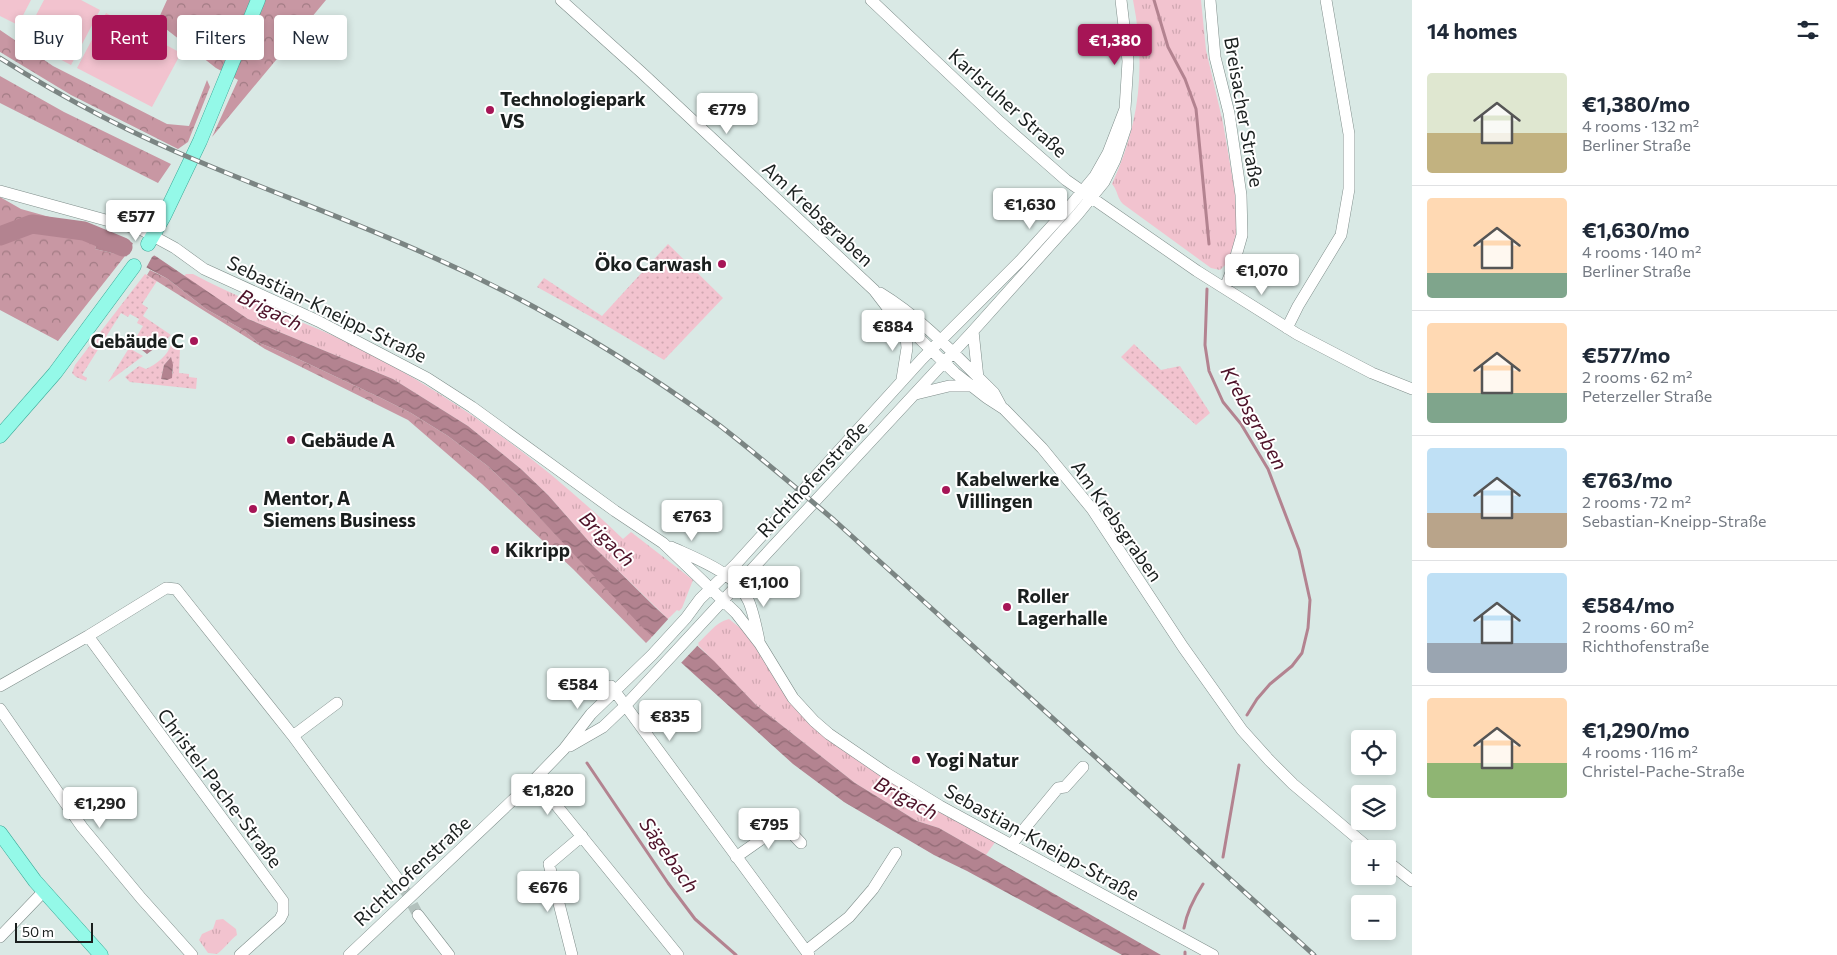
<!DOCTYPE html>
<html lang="en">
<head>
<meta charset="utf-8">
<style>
	body { margin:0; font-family:Commissioner,sans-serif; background:#f6f6f7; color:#1f2937; height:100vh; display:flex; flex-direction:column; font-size:19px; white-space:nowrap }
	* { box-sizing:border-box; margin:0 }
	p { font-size:16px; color:#747a83 }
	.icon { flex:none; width:28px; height:28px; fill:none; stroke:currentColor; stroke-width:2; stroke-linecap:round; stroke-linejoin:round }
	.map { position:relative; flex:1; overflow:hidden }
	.details { display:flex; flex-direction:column; background:#fff; width:425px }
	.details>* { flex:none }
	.banner { position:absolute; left:15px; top:15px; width:475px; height:45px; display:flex; gap:10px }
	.fabs { position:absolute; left:1351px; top:730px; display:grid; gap:10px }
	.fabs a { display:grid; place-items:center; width:45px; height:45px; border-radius:5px; background:#fff; box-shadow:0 2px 8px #0003; font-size:25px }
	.scale { position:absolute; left:15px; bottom:12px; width:78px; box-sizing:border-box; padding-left:5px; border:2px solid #1a1f1e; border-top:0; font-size:14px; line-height:18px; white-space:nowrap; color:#1a1f1e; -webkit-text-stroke:4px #fff; paint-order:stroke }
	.price { position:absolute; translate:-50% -42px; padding:0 11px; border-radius:5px; background:#fff; color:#222; font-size:16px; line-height:32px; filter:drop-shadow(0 1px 2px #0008) }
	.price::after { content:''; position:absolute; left:50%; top:30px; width:15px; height:11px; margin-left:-8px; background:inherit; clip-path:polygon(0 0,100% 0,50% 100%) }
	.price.active { background:#a61556; color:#fff }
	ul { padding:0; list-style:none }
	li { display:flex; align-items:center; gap:15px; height:125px; padding:0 15px }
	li+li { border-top:1px solid #e0e1e3 }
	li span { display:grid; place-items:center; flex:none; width:140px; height:100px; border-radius:5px; color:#555 }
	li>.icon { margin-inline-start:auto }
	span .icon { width:60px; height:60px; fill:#fffc; stroke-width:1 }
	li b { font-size:21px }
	h2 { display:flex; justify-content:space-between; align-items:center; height:60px; padding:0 15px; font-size:21px }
	.chip { padding:0 18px; border-radius:5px; background:#fff; box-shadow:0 2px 8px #0003; font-size:18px; line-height:45px }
	.chip.active { background:#a61556; color:#fff }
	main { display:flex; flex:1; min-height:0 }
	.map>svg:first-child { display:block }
</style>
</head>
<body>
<main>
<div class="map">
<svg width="1412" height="955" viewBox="0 0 1412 955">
	<defs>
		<pattern id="grass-dots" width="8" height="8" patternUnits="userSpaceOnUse" patternTransform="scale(1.25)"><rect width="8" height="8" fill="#f2c3cf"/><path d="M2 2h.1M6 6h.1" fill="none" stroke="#cfa7b1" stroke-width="1.8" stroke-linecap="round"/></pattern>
		<pattern id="forest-crowns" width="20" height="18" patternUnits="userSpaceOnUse" patternTransform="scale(1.25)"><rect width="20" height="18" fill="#c897a3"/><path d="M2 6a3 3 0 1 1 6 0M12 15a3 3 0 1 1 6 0" fill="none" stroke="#a27b84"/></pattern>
		<pattern id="park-tufts" width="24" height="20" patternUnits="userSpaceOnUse" patternTransform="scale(1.25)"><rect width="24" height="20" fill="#f2c3cf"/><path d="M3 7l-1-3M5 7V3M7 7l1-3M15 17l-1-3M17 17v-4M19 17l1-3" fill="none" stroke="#cfa7b1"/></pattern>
		<pattern id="water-waves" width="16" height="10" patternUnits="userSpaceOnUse" patternTransform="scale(1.25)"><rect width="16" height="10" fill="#b38390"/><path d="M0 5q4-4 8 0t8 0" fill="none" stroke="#916b75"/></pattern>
	</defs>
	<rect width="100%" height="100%" fill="#d9e9e5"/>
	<!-- grass -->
	<path fill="url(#grass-dots)" fill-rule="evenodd" d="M668,244L723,298L664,360L597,320L537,287L544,278L602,316Z
		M145,274L157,281L142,304L148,308L143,316L171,335L167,339L154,336L150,340L140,343L137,346L132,344L143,326L137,323L139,319L130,314L128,317L121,313L82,375L87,378L86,381L76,377L72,373L75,365Z
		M1134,344L1161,370L1180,366L1210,413L1196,425L1121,357Z
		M171,345L180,348L179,373L189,374V377L197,378L196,389L130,382L125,377L139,366L146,369C157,364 167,356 171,345ZM171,357L173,373L167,380L161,379L164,365Z
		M129,348L143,356L108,382Z"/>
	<!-- forest -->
	<path fill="url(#forest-crowns)" d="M167,0H326L212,137L238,80L216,68L157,22Z
		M0,30L53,66L167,124L189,126L207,80L210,87L188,142L178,149L71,95L0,52Z
		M0,76L64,112L171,164L158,183L0,103Z
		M0,197L21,209L103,232L95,249L125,256L58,341L0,310Z
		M150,270L168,279L206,309L245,331L257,342L294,357L379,397L411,413L448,436L489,467L521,498L653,636L646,643L573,569L482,484L408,420L265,349L147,275Z"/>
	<!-- park -->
	<path fill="url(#park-tufts)" d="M1133,0H1201L1206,50L1223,123L1235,193L1239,233L1226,264L1220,270L1211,268L1123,204C1117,198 1118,191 1112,184C1140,123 1146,66 1133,0Z
		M186,274H193C246,303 305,321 359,348C458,399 543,462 623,539L631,532L693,580L682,608L679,611L677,610L668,619L592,545L548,495L521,469L468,426L393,379L248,319L184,276Z
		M729,619L760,644L814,721L998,838L986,855L939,828L917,821L855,783L756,705L697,644C708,635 714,623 729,619Z
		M223,919L236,929L237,935C230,940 225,948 217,954L208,953L199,940L202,934L213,929L216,920Z"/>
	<!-- garden -->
	<path fill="#f2c3cf" d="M0,0H31L18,25L0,16Z
		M44,0H81L100,10L71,65L23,40Z
		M106,13L181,53L152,107L77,68Z"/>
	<!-- water -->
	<path fill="url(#water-waves)" d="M103,232L129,241L157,257L248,319L393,379L468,426L521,469L548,495L592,545L656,608L714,661L756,705L855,783L917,821L939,828L1161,955H1122L967,871L934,855L844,802L793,764L643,628L521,498L489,467L448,436L411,413L379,397L294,357L257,342L245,331L206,309L168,279L125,256L95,249Z
		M154,336L167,339L147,354L137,346L140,343L149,340Z
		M171,357L173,365L172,378L167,380L161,379L164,365Z"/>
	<!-- pier -->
	<path fill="#d9e9e5" d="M134,241L156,254L152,257L145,270L125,259Z
		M670,617L699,644L680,664L651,638Z"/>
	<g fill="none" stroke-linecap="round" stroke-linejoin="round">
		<!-- stream -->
		<path stroke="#b38390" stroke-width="3" d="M1154,0L1168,47L1185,79L1196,109L1209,244
			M1207,289L1205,345L1209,371L1223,402L1241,424L1268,469L1299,550L1310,600L1308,628L1302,653L1292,666L1270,684L1257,699L1247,715
			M587,763L668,883L695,919L736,955
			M1223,857L1239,765
			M1184,928C1187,911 1194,898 1203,884
			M1185,952V955"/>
		<!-- river -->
		<path stroke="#b38390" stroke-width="19" d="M0,236L32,224L84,231L123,247"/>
		<!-- minor-tunnel -->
		<path stroke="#b3c1bd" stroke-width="11" stroke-dasharray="11 5.5" stroke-linecap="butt" d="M405,890L418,915"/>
		<!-- minor casing -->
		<g stroke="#7f8d8a" stroke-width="12">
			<path id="minor" d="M561,0L641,72L874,290L887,307L955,373L987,398L1004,409L1042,448L1092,509L1183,647L1242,730L1269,760L1293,784L1370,849
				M871,0L1000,122L1066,180L1197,271L1297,334L1372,373L1412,389
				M1210,0L1215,57L1229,113L1241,195L1242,235L1232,270L1225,288
				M0,191L142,230L175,248L204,269L318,321L427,378L472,407L615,511L663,543L736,613L760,644L793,698L814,721L829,734L886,773L940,806L1213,955
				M880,293C923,319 958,358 994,393L1001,406
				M1287,328L1298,306L1341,235L1349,189V134L1326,0
				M973,331L978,378
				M902,379L907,348L905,324
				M916,394L949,386H970
				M671,547C697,559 737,573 749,602C754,614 756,627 759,640
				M88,636L283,901V913L280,919L240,955
				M0,686L88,636L166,588L176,589L293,736L403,886
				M611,686L809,955
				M0,709L82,827L141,898L192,955
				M293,736L337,703
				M570,746L603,727L625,706L973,331L1078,214L1104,182L1115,160L1126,127L1125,109L1128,61L1121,0
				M535,779L678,955
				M1011,845L1058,788L1065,787L1083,767
				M736,857L783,824L801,843
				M1388,862L1412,881
				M418,915L449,955
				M0,937L44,891
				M806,951L849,917L873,889L896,853
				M349,955L535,779L564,749L591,714L652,655L686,618L700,599L736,564L922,359L1020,261L1070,206L1095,176L1108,153L1125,109
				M572,955L549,864L582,836"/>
		</g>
		<!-- major casing -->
		<g stroke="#3baa98" stroke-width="15">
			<path id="major" d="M148,244L164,216L200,141L258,0
				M0,436L55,373L134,266
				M0,833L35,881L101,955"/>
		</g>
		<!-- minor -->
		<use href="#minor" stroke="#fff" stroke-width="11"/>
		<!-- major -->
		<use href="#major" stroke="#94f9e8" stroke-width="14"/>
		<!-- rail casing -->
		<g stroke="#7b8583" stroke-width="5">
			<path id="rail" d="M0,58C65,99 134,135 205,164C279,195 355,222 428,255C531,300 629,359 719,425C758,455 796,488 834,520L1314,955"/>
		</g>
		<!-- rail -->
		<use href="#rail" stroke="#fff" stroke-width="3" stroke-dasharray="9" stroke-linecap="butt"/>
	</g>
	<!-- markers -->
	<g fill="#a61556" stroke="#fff" stroke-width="2">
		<circle cx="490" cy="110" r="5"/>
		<circle cx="722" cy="264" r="5"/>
		<circle cx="194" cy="341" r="5"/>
		<circle cx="291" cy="440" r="5"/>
		<circle cx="946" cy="490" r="5"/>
		<circle cx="253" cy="509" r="5"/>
		<circle cx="495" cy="550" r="5"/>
		<circle cx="1007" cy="607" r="5"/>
		<circle cx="916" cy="760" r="5"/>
	</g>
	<g text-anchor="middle" stroke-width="4" stroke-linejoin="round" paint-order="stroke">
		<!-- poi labels -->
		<g font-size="19" font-weight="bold" fill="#1a1f1e" stroke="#fff" text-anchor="start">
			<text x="500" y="106">Technologiepark<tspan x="500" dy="22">VS</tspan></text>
			<text x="712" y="271" text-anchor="end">Öko Carwash</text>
			<text x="184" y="348" text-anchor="end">Gebäude C</text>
			<text x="301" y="447">Gebäude A</text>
			<text x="956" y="486">Kabelwerke<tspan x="956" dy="22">Villingen</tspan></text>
			<text x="263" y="505">Mentor, A<tspan x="263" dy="22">Siemens Business</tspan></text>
			<text x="505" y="557">Kikripp</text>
			<text x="1017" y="603">Roller<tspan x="1017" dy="22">Lagerhalle</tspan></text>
			<text x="926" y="767">Yogi Natur</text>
		</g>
		<!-- street labels -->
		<g font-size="19" fill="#1a1f1e" stroke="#fff">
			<text transform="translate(1008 103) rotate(42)" y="7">Karlsruher Straße</text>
			<text transform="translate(1244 112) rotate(80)" y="7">Breisacher Straße</text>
			<text transform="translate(818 214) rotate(43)" y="7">Am Krebsgraben</text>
			<text transform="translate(327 309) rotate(26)" y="7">Sebastian-Kneipp-Straße</text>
			<text transform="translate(812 479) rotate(-47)" y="7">Richthofenstraße</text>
			<text transform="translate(1117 521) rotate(55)" y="7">Am Krebsgraben</text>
			<text transform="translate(220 788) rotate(53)" y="7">Christel-Pache-Straße</text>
			<text transform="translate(1042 842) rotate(29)" y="7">Sebastian-Kneipp-Straße</text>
			<text transform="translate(412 871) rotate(-43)" y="7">Richthofenstraße</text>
		</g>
		<!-- water labels -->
		<g font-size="20" font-style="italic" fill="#4e1229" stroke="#fff">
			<text transform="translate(270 310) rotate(27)" y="7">Brigach</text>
			<text transform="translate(1254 418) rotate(61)" y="7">Krebsgraben</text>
			<text transform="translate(607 539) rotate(45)" y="7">Brigach</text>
			<text transform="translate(906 798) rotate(28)" y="7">Brigach</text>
			<text transform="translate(669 855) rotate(55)" y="7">Sägebach</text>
		</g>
	</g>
</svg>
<div class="fabs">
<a><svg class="icon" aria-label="locate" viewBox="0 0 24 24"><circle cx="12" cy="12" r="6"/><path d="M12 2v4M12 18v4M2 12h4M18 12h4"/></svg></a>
<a><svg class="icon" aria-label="layers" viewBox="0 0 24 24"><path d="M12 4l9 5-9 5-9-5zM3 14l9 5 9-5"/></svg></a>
<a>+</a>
<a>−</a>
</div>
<div class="scale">50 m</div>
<b class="price active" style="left:1115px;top:66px">€1,380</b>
<b class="price" style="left:727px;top:135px">€779</b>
<b class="price" style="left:1030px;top:230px">€1,630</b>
<b class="price" style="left:136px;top:242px">€577</b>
<b class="price" style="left:1262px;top:296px">€1,070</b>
<b class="price" style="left:893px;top:352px">€884</b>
<b class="price" style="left:692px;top:542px">€763</b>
<b class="price" style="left:764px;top:608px">€1,100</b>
<b class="price" style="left:578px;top:710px">€584</b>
<b class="price" style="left:670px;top:742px">€835</b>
<b class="price" style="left:548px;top:816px">€1,820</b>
<b class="price" style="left:100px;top:829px">€1,290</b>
<b class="price" style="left:769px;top:850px">€795</b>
<b class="price" style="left:548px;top:913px">€676</b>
<div class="banner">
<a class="chip">Buy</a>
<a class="chip active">Rent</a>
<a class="chip">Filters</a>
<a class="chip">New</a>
</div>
</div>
<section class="details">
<h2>14 homes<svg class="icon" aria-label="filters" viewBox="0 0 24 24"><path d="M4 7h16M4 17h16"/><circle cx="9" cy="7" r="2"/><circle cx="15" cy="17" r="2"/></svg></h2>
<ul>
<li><span style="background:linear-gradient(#dfe7d0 60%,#c2b280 0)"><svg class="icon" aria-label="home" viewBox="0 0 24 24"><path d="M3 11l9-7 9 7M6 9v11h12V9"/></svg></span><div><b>€1,380/mo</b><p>4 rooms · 132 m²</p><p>Berliner Straße</p></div></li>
<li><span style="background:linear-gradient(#ffd9b3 75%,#7fa58c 0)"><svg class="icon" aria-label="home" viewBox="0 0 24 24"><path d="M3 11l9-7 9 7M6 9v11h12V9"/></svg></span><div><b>€1,630/mo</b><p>4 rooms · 140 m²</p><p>Berliner Straße</p></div></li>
<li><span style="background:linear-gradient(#ffd9b3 70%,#7fa58c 0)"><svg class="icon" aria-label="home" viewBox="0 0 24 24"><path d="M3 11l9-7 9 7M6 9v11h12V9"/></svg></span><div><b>€577/mo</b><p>2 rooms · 62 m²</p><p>Peterzeller Straße</p></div></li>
<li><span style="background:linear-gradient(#bfe0f5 65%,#b9a48a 0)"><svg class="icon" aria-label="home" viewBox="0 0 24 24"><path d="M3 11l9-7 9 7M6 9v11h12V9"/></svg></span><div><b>€763/mo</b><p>2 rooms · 72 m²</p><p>Sebastian-Kneipp-Straße</p></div></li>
<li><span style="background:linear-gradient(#bfe0f5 70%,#9aa5b1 0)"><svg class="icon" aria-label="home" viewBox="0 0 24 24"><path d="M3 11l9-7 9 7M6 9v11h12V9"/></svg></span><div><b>€584/mo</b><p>2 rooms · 60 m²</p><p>Richthofenstraße</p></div></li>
<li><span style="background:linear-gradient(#ffd9b3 65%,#8fb573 0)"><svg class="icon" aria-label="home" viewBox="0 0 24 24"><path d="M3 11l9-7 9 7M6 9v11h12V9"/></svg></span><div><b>€1,290/mo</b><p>4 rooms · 116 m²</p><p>Christel-Pache-Straße</p></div></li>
</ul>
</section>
</main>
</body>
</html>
